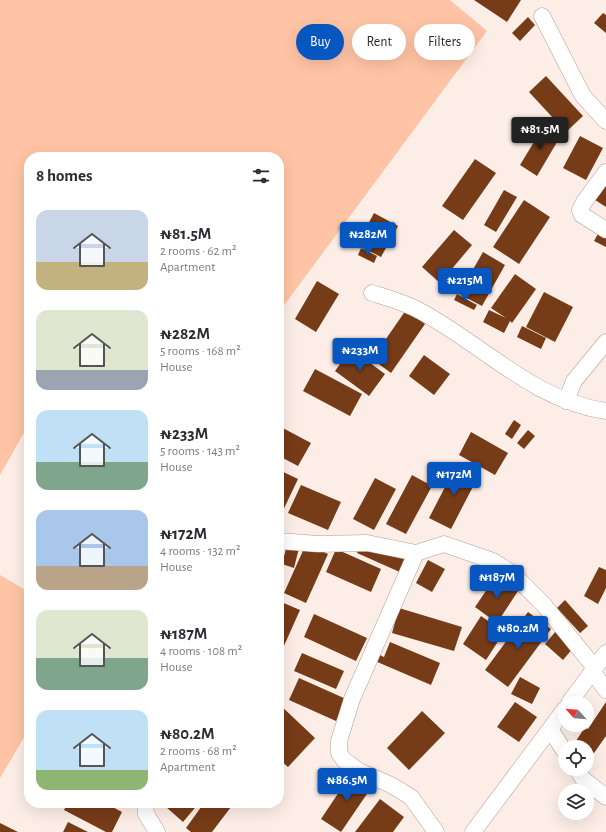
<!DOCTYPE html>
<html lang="en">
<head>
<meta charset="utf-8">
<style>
	body { margin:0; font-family:"Alegreya Sans",sans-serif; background:#f7f7f7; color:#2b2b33; height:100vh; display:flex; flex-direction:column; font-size:15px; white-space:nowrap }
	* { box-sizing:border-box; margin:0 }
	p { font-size:13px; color:#7c7c81 }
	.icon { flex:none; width:22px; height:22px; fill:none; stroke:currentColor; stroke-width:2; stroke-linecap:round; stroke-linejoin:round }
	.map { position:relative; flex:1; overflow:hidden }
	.details { position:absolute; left:24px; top:152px; width:260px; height:656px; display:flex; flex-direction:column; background:#fff; border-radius:16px; box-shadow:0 4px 16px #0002 }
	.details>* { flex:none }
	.guide { position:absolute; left:296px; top:24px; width:250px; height:36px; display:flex; gap:8px }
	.needle { width:26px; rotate:296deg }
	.controls { position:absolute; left:558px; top:696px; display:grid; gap:8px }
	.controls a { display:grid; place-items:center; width:36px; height:36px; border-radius:50%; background:#fff; box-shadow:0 4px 16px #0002; font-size:20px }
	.price { position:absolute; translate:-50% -34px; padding:0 9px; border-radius:4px; background:#0857c1; color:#fff; font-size:13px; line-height:26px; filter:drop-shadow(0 1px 2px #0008) }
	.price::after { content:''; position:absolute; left:50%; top:24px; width:12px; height:9px; margin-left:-6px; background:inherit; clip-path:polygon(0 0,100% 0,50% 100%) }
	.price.current { background:#222; color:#fff }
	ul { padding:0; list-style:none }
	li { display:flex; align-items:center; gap:12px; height:100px; padding:0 12px }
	li span { display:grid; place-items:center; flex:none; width:112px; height:80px; border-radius:12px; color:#555 }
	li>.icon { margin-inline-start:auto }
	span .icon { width:48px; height:48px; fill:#fffc; stroke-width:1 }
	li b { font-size:17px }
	h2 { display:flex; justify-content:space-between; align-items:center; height:48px; padding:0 12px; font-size:17px }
	.chip { padding:0 14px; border-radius:18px; background:#fff; box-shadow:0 4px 16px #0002; font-size:14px; line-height:36px }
	.chip.current { background:#0857c1; color:#fff }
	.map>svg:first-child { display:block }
</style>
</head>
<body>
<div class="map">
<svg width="606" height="832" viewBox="0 0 606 832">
	<rect width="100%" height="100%" fill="#fceee6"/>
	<!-- green -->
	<path fill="#ffc4a5" d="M0,0H450L487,31L279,312V157H29V424L0,475Z
		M0,575L29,592V729L0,778Z"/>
	<!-- building -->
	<path fill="#763b17" d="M474,0H521L507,22Z
		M603,13L606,15V33L594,23Z
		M528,17L535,25L520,41L512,33Z
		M546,76L583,116L566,132L529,92Z
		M543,127L560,137L537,176L520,165Z
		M580,136L603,148L586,180L563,168Z
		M475,159L496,173L463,220L442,206Z
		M606,174V207L592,198Z
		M504,190L517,197L496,232L484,225Z
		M524,200L550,217L519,264L493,247Z
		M374,213L398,226L381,257L357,245Z
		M454,230L472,245L440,283L422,267Z
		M600,230L606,233V247L594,241Z
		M361,248L377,256L374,263L358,255Z
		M483,252L505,265L482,306L459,294Z
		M515,274L536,289L512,323L510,321L504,333L483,322L489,310L506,318L491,308Z
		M317,281L339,294L316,332L295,319Z
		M544,292L573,307L555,342L526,327Z
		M457,294L477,305L474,310L454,300Z
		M406,310L425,324L391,373L372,359Z
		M522,326L546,338L541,349L517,337Z
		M351,349L385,374L369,396L335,371Z
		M424,355L450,374L434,395L409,376Z
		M315,369L362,394L350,416L303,391Z
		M514,420L521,425L512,439L505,434Z
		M279,426L311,443L298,466L279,456Z
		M528,430L535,436L524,449L517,443Z
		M471,432L508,453L495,475L459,455Z
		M458,462L480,473L451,529L429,518Z
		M279,470L298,479L279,519Z
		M412,475L432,486L406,534L386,524Z
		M375,478L396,489L374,530L353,519Z
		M301,485L341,502L328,530L288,513Z
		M365,535L410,555L402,573L357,553Z
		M288,541L300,544L294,568L282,564Z
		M306,544L328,554L306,603L284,593Z
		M336,549L381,569L371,592L326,572Z
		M428,560L445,569L432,592L416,583Z
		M599,567L606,570V588L598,604L584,596Z
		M496,576L518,591L497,623L475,607Z
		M565,600L588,626L580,633L557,608Z
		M279,601L300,610L279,657Z
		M399,608L462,627L454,651L392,633Z
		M528,612L551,629L508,687L485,670Z
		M314,614L367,638L356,661L304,637Z
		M481,616L504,632L486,660L463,644Z
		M556,631L574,647L563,660L545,644Z
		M390,642L440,663L431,685L375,661L378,654L384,657Z
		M302,653L344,671L336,689L294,671Z
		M520,677L540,688L532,704L511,694Z
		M299,678L346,699L336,721L289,700Z
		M515,702L537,717L519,742L497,727Z
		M606,702V736L594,753L576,741L585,727L588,729Z
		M279,704L315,738L288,767L279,759Z
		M422,711L445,733L409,770L387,748Z
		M353,771L373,785L341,832L321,819Z
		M380,799L404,817L393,832H355Z
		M68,803H105L122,812L112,832H106L64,810Z
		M170,803H199L183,822L166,807Z
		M204,803H234L212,832H191L186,828Z
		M68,822L88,832H63Z
		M0,823L18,832H0Z"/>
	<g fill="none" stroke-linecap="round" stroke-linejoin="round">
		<!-- minor casing -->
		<g stroke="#b09f96" stroke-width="17">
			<path id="minor" d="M542,16L583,96L606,121
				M606,172L584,202L580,210L582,215L606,230
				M372,293C388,298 406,303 420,311C482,344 534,401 606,411
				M566,401L574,381L606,342
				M279,541L318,544L367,543L416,553L444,544L493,561L512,573L544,605L595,668
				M416,553L352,699L339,741V753L344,760L359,771L391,785L411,797L436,832
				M592,671L606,690
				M569,703L606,653
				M550,729L565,752
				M577,769L583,779L606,797
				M145,803L146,814L157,832
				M473,832L565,709"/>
		</g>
		<!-- minor -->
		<use href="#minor" stroke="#fff" stroke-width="16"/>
	</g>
</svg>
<div class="controls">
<a><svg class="needle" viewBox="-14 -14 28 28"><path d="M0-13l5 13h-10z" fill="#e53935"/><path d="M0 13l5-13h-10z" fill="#7c7c81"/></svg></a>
<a><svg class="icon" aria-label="locate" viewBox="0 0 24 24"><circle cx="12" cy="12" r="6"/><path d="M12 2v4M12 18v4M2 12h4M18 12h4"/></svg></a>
<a><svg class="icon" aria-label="layers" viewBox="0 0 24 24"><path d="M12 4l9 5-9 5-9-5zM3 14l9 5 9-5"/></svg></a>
</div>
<b class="price current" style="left:540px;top:151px">₦81.5M</b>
<b class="price" style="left:368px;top:256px">₦282M</b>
<b class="price" style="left:465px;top:302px">₦215M</b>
<b class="price" style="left:360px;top:372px">₦233M</b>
<b class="price" style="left:454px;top:496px">₦172M</b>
<b class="price" style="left:497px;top:599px">₦187M</b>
<b class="price" style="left:518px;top:650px">₦80.2M</b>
<b class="price" style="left:347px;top:802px">₦86.5M</b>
<div class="guide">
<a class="chip current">Buy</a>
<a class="chip">Rent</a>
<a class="chip">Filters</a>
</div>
<section class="details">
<h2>8 homes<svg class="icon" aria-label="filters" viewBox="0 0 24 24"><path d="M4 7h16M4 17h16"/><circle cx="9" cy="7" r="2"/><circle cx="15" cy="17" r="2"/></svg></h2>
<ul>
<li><span style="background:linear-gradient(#c9d6e8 65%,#c2b280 0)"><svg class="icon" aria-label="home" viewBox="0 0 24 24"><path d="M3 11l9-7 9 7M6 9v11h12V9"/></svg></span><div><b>₦81.5M</b><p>2 rooms · 62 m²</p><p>Apartment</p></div></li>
<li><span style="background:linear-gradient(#dfe7d0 75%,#9aa5b1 0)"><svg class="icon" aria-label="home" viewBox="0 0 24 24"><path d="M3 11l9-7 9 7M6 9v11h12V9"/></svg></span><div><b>₦282M</b><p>5 rooms · 168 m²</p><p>House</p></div></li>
<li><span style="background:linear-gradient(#bfe0f5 65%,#7fa58c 0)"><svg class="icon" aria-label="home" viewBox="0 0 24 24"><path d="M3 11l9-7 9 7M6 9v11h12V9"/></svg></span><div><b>₦233M</b><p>5 rooms · 143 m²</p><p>House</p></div></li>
<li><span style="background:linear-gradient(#a9c7e8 70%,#b9a48a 0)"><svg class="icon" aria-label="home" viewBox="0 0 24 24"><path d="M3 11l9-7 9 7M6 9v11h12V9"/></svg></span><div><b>₦172M</b><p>4 rooms · 132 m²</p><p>House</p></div></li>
<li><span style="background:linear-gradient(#dfe7d0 60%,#7fa58c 0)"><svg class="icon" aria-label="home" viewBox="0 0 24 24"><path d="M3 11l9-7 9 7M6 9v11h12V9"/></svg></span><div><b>₦187M</b><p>4 rooms · 108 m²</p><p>House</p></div></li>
<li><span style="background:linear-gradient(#bfe0f5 75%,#8fb573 0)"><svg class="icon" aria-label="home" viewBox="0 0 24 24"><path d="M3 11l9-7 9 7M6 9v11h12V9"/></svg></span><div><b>₦80.2M</b><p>2 rooms · 68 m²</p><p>Apartment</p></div></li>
</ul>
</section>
</div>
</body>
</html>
